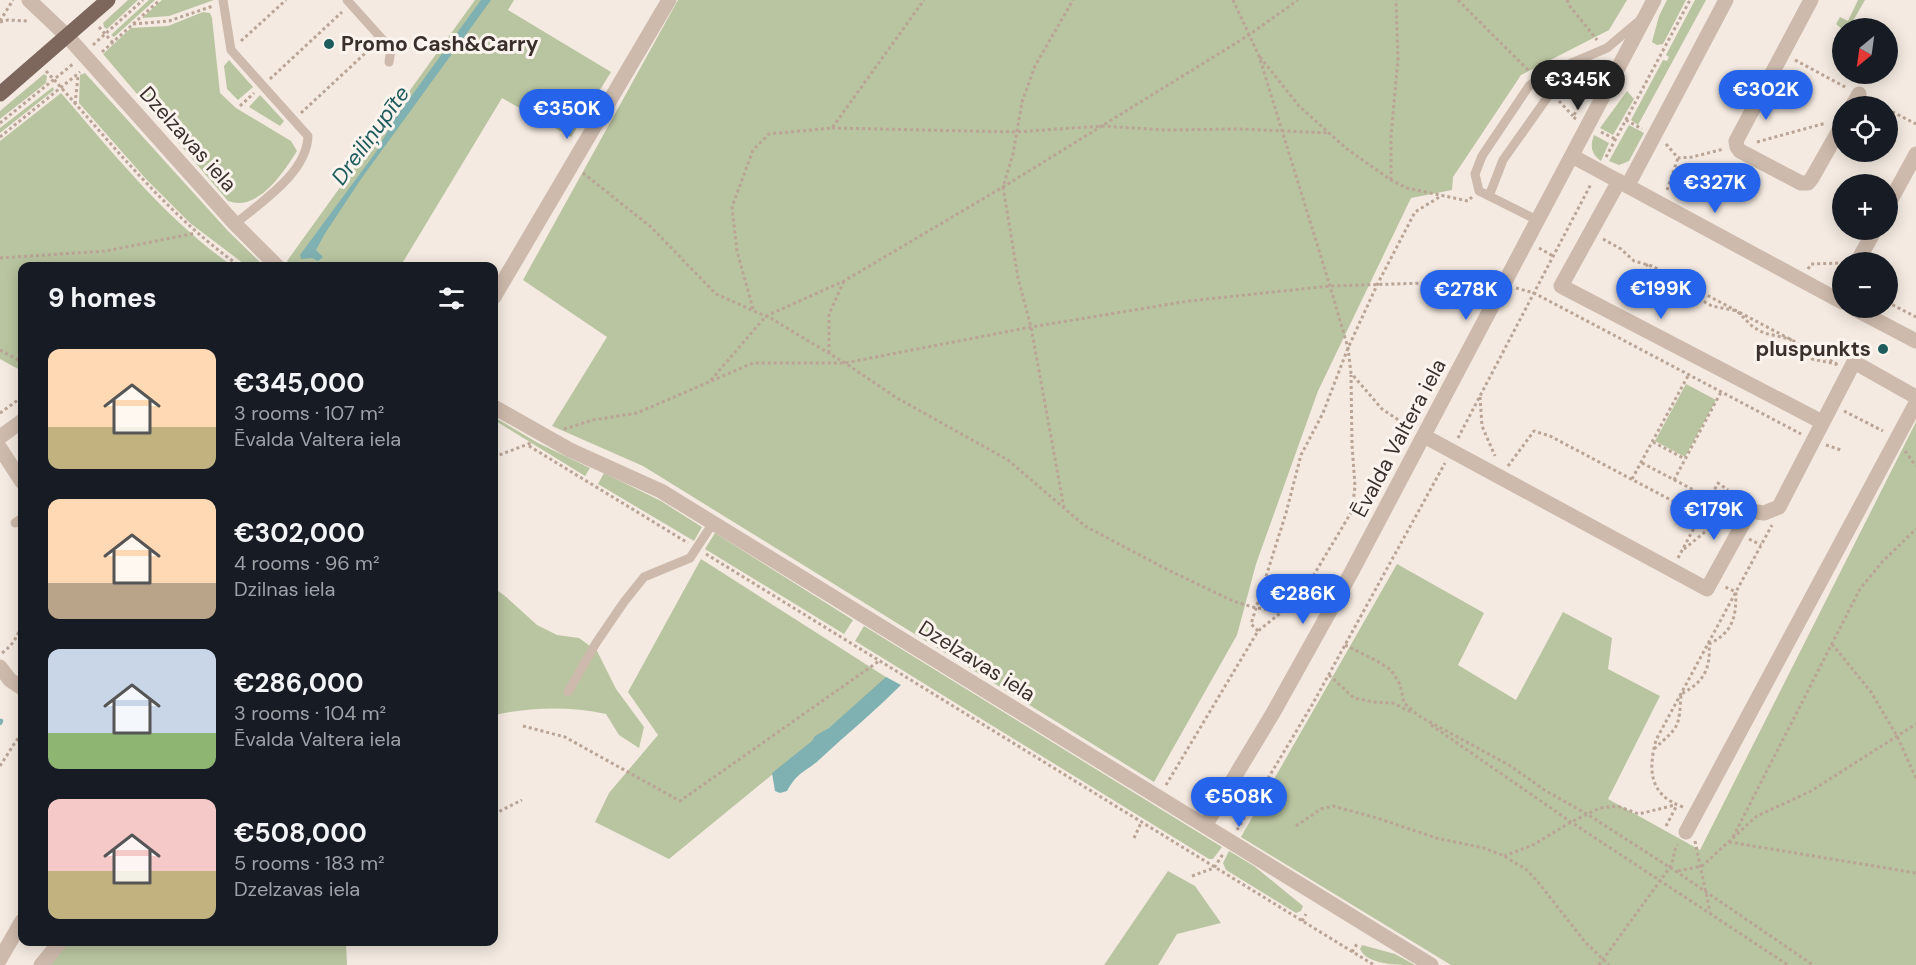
<!DOCTYPE html>
<html lang="en">
<head>
<meta charset="utf-8">
<style>
	body { margin:0; font-family:"DM Sans",sans-serif; background:#242831; color:#f1f3f6; height:100vh; display:flex; flex-direction:column; font-size:22px; white-space:nowrap }
	* { box-sizing:border-box; margin:0 }
	p { font-size:20px; color:#9ea1a6 }
	.icon { flex:none; width:33px; height:33px; fill:none; stroke:currentColor; stroke-width:2; stroke-linecap:round; stroke-linejoin:round }
	.map { position:relative; flex:1; overflow:hidden }
	.panel { position:absolute; left:18px; top:262px; width:480px; height:684px; display:flex; flex-direction:column; background:#171b24; border-radius:12px; box-shadow:0 3px 15px #0003 }
	.panel>* { flex:none }
	.needle { width:39px; rotate:209deg }
	.tools { position:absolute; left:1832px; top:18px; display:grid; gap:12px }
	.tools a { display:grid; place-items:center; width:66px; height:66px; border-radius:50%; background:#171b24; box-shadow:0 3px 15px #0003; font-size:30px }
	.price { position:absolute; translate:-50% -51px; padding:0 14px; border-radius:21px; background:#2563eb; color:#fff; font-size:20px; line-height:39px; filter:drop-shadow(0 2px 3px #0008) }
	.price::after { content:''; position:absolute; left:50%; top:36px; width:18px; height:14px; margin-left:-9px; background:inherit; clip-path:polygon(0 0,100% 0,50% 100%) }
	.price.on { background:#222; color:#fff }
	ul { padding:0; list-style:none }
	li { display:flex; align-items:center; gap:18px; height:150px; padding:0 30px }
	li span { display:grid; place-items:center; flex:none; width:168px; height:120px; border-radius:12px; color:#555 }
	li>.icon { margin-inline-start:auto }
	span .icon { width:72px; height:72px; fill:#fffc; stroke-width:1 }
	li b { font-size:26px }
	h2 { display:flex; justify-content:space-between; align-items:center; height:72px; padding:0 30px; font-size:26px }
	.map>svg:first-child { display:block }
</style>
</head>
<body>
<div class="map">
<svg width="1916" height="965" viewBox="0 0 1916 965">
	<rect width="100%" height="100%" fill="#f4eae1"/>
	<!-- green -->
	<path fill="#b9c4a0" d="M128,0H138L107,29L104,27L103,23Z
		M149,0H155L114,37L111,35Z
		M162,0H214L169,16L142,18Z
		M475,0H514L508,10L611,72L571,137L502,98L400,267H294L287,261Z
		M678,0H1627L1609,30L1521,75L1453,177L1452,190L1411,198L1318,391L1256,564L1237,635L1154,782L643,466L552,426L607,337L523,280Z
		M1667,0H1686L1663,44L1657,45L1652,42L1659,16Z
		M1695,0H1706L1638,125L1631,120L1663,60L1667,61L1669,57L1666,55Z
		M1858,0H1865L1849,28L1842,29L1836,24L1840,17L1848,21Z
		M203,12L210,13L212,18L220,93L236,108L291,141L297,151C283,173 258,212 228,201L103,54L131,28L168,26Z
		M229,60L253,87L238,100L227,89L224,66Z
		M85,73L228,231L265,267H248L190,223L146,179L79,103L80,75Z
		M44,74L47,76L46,83L0,119V111Z
		M53,87L54,90L0,133V128Z
		M1627,91L1634,99L1613,135L1600,128Z
		M61,93C115,155 166,220 234,267H22V371L0,359V141Z
		M260,95L284,121L280,126L249,107Z
		M1629,125L1644,133L1629,161L1619,165L1609,161Z
		M1594,135L1609,143L1601,161C1591,154 1590,146 1594,135Z
		M1686,384L1716,400L1685,457L1655,441Z
		M494,417L538,443L590,468L585,476L494,420Z
		M1916,422V965H1451L1241,837L1397,564L1484,613L1458,665L1516,700L1563,612L1612,638L1608,669L1660,696L1608,799L1700,850Z
		M604,473L661,501L702,527L694,541L598,484Z
		M715,533L853,620L844,634L705,549Z
		M701,559L889,679L669,859L595,822L609,793L658,735L628,692Z
		M494,588L505,596L537,625L557,635L579,638L597,651L616,689L644,727L639,748L619,735L606,714C569,706 531,707 494,715Z
		M864,626L1222,847L1213,859H1209L855,641Z
		M1229,851L1254,866L1303,906L1301,911L1296,913L1226,870L1223,863Z
		M1168,871L1195,886L1221,923L1177,934L1158,965H1104Z
		M69,942H346L347,965H47Z
		M1362,945L1395,954L1415,965C1398,965 1367,965 1360,949Z"/>
	<!-- water -->
	<path fill="#7fb1b2" d="M481,0H491L361,179L324,235L316,250L323,257L318,261L312,258L301,259L300,255L376,152L394,120Z
		M886,677L901,685C875,711 847,734 820,759C805,773 799,770 787,791L780,793L775,791L772,773L812,741L815,736L829,728Z"/>
	<g fill="none" stroke-linecap="round" stroke-linejoin="round">
		<!-- stream -->
		<path stroke="#7fb1b2" stroke-width="4.5" d="M0,723L1,721"/>
		<!-- path -->
		<path stroke="#b9a496" stroke-width="3" stroke-dasharray="3 3" stroke-linecap="butt" d="M1233,0L1259,56L1330,286L1348,348L1351,373L1382,409L1412,429
			M1458,0L1529,71
			M1567,0L1569,5L1597,40
			M0,21L13,0
			M0,22L8,20L27,21
			M133,24L169,21L213,6
			M99,27L113,43
			M400,39L409,49
			M241,41L286,0
			M93,45L143,0
			M102,52L160,0
			M1260,57L1299,106L1347,149L1391,180L1407,188L1468,201L1472,197
			M1795,60L1847,88
			M46,71C109,139 164,213 241,267
			M270,79L342,12
			M1559,101L1573,116
			M1872,101L1883,106
			M75,104L78,76
			M240,106L254,93
			M1887,109L1916,124
			M301,113L373,46
			M1576,119L1573,117L1584,97
			M1626,120L1642,129
			M0,123L73,64
			M832,128L1015,132L1102,126L1165,130L1239,129L1330,133
			M1601,132L1615,139
			M0,137L80,72
			M1757,142L1826,123
			M1666,144L1678,158L1692,157L1724,149
			M1606,157L1690,0
			M583,173L651,227L716,294L772,319L845,363L897,398L1008,460L1085,526L1168,570L1233,601L1256,608L1283,611
			M1391,180V136L1398,59L1396,0
			M1667,190L1678,158
			M1603,239L1621,249L1634,261L1652,266L1837,364
			M1539,248L1553,256
			M0,258L106,251L196,233
			M1646,264L1652,273L1661,278L1685,283L1703,301L1712,306L1737,311L1753,327L1764,333L1790,339L1802,353L1812,359L1836,364L1837,366
			M1808,269L1811,264L1842,263
			M1516,288L1534,293L1801,434
			M1887,302L1916,317
			M753,309L737,251L732,207L753,150L769,134L832,128L924,0
			M0,350L22,362
			M829,353V314L844,281
			M711,380L766,316L844,281L1003,187L1249,35L1298,0
			M1480,397L1482,426L1495,456
			M1844,411L1883,431
			M0,413L22,397
			M564,429L593,420L637,413L753,363H845L1031,327L1189,301L1330,286L1489,281
			M1458,438L1591,184
			M1653,442L1685,459
			M1826,445L1841,450
			M529,446L688,543
			M1905,451L1916,466
			M494,457L531,443
			M1642,463L1709,498
			M1508,466L1534,431L1550,436L1701,516L1725,526
			M1632,479L1689,374
			M1674,480L1721,392
			M1064,508L1031,327L1018,278L1003,187L1013,154L1022,102L1035,66L1073,0
			M1749,539L1761,545
			M1684,549L1716,523
			M706,554L1374,965
			M1678,558L1718,483L1728,490
			M1258,631L1251,624L1286,513L1301,455L1323,413L1348,348L1377,285L1415,212L1441,196
			M1832,644L1871,692L1897,736L1916,778
			M1345,645L1377,661L1391,670L1400,684L1404,703L1419,716L1509,765L1546,791L1587,814L1677,872L1813,965
			M2,653C13,645 18,636 22,623
			M1329,675L1354,698L1373,702L1393,703L1413,713
			M1431,725L1571,822L1788,965
			M523,726L565,737L680,801L879,661
			M1654,749C1679,726 1679,729 1681,694C1703,683 1711,669 1709,644C1733,632 1736,618 1736,592L1725,587
			M0,766L16,741L22,734
			M1166,785L1258,631L1283,611L1306,588L1352,511L1355,486L1352,445L1351,375
			M1683,807C1649,795 1648,770 1656,740L1772,525
			M494,814L522,800
			M1296,826L1321,809L1333,806L1377,818L1436,838L1484,848L1504,856L1527,870L1538,882L1585,942L1609,965
			M1666,826L1677,805
			M1237,830L1312,705L1445,463
			M1733,837L1860,589L1882,562L1916,529
			M1134,838L1141,823
			M1695,841L1710,912
			M1729,842L1916,873
			M1504,856L1533,845L1571,822L1600,808L1617,806L1639,814L1675,805
			M1678,871L1702,866L1757,816L1811,791L1916,724
			M1192,876L1214,868L1223,854
			M1302,921L1306,914
			M1352,952L1357,944
			M1599,965L1670,867C1675,859 1672,852 1678,845"/>
		<!-- lane -->
		<path stroke="#cdbaac" stroke-width="9" d="M223,0L231,50L308,136C307,173 261,202 235,224
			M347,0L391,49L389,62
			M1489,196L1503,160L1571,64
			M1537,220L1479,191L1475,174L1482,156L1529,86L1546,74L1607,48L1639,21
			M1732,499L1750,511
			M15,523L22,518
			M568,692L596,643L624,602L644,577L690,558L713,523"/>
		<!-- street -->
		<path stroke="#cdbaac" stroke-width="15" d="M29,0L68,37L235,224L278,267
			M1811,0L1736,141L1737,147L1740,151L1801,183H1808L1812,178L1842,125
			M1852,106L1859,94
			M1572,156L1842,302
			M1619,181L1561,286L1822,422
			M1628,185L1726,0
			M1887,207L1916,154
			M1857,262L1875,230
			M494,297L669,0
			M1853,308L1916,341
			M494,407L570,450L661,491L1431,965
			M1424,436L1707,589L1750,511L1764,513L1779,507L1854,362L1916,397
			M0,437L22,421
			M0,448L22,482
			M0,667L10,680L22,688
			M1205,826L1273,713L1351,573L1654,0
			M1686,832L1916,403
			M0,959L22,921
			M41,965L60,942"/>
		<!-- primary -->
		<path stroke="#7d665c" stroke-width="15" d="M0,94L108,0"/>
	</g>
	<!-- markers -->
	<g fill="#1f5c5e" stroke="#fbf4ee" stroke-width="2">
		<circle cx="329" cy="44" r="6"/>
		<circle cx="1883" cy="349" r="6"/>
	</g>
	<g text-anchor="middle" stroke-width="6" stroke-linejoin="round" paint-order="stroke">
		<!-- poi labels -->
		<g font-size="21" font-weight="bold" fill="#3b2f2b" stroke="#fbf4ee" text-anchor="start">
			<text x="341" y="51">Promo Cash&amp;Carry</text>
			<text x="1871" y="356" text-anchor="end">pluspunkts</text>
		</g>
		<!-- street labels -->
		<g font-size="21" fill="#3b2f2b" stroke="#fbf4ee">
			<text transform="translate(188 139) rotate(48)" y="7">Dzelzavas iela</text>
			<text transform="translate(1399 438) rotate(-62)" y="7">Ēvalda Valtera iela</text>
			<text transform="translate(977 661) rotate(32)" y="7">Dzelzavas iela</text>
		</g>
		<!-- water labels -->
		<g font-size="22" font-style="italic" fill="#1f5c5e" stroke="#fbf4ee">
			<text transform="translate(370 135) rotate(-54)" y="8">Dreiliņupīte</text>
		</g>
	</g>
</svg>
<div class="tools">
<a><svg class="needle" viewBox="-14 -14 28 28"><path d="M0-13l5 13h-10z" fill="#e53935"/><path d="M0 13l5-13h-10z" fill="#9ea1a6"/></svg></a>
<a><svg class="icon" aria-label="locate" viewBox="0 0 24 24"><circle cx="12" cy="12" r="6"/><path d="M12 2v4M12 18v4M2 12h4M18 12h4"/></svg></a>
<a>+</a>
<a>−</a>
</div>
<b class="price on" style="left:1578px;top:111px">€345K</b>
<b class="price" style="left:1766px;top:121px">€302K</b>
<b class="price" style="left:567px;top:140px">€350K</b>
<b class="price" style="left:1715px;top:214px">€327K</b>
<b class="price" style="left:1661px;top:320px">€199K</b>
<b class="price" style="left:1466px;top:321px">€278K</b>
<b class="price" style="left:1714px;top:541px">€179K</b>
<b class="price" style="left:1303px;top:625px">€286K</b>
<b class="price" style="left:1239px;top:828px">€508K</b>
<section class="panel">
<h2>9 homes<svg class="icon" aria-label="filters" viewBox="0 0 24 24"><path d="M4 7h16M4 17h16"/><circle cx="9" cy="7" r="2"/><circle cx="15" cy="17" r="2"/></svg></h2>
<ul>
<li><span style="background:linear-gradient(#ffd9b3 65%,#c2b280 0)"><svg class="icon" aria-label="home" viewBox="0 0 24 24"><path d="M3 11l9-7 9 7M6 9v11h12V9"/></svg></span><div><b>€345,000</b><p>3 rooms · 107 m²</p><p>Ēvalda Valtera iela</p></div></li>
<li><span style="background:linear-gradient(#ffd9b3 70%,#b9a48a 0)"><svg class="icon" aria-label="home" viewBox="0 0 24 24"><path d="M3 11l9-7 9 7M6 9v11h12V9"/></svg></span><div><b>€302,000</b><p>4 rooms · 96 m²</p><p>Dzilnas iela</p></div></li>
<li><span style="background:linear-gradient(#c9d6e8 70%,#8fb573 0)"><svg class="icon" aria-label="home" viewBox="0 0 24 24"><path d="M3 11l9-7 9 7M6 9v11h12V9"/></svg></span><div><b>€286,000</b><p>3 rooms · 104 m²</p><p>Ēvalda Valtera iela</p></div></li>
<li><span style="background:linear-gradient(#f6c9c9 60%,#c2b280 0)"><svg class="icon" aria-label="home" viewBox="0 0 24 24"><path d="M3 11l9-7 9 7M6 9v11h12V9"/></svg></span><div><b>€508,000</b><p>5 rooms · 183 m²</p><p>Dzelzavas iela</p></div></li>
</ul>
</section>
</div>
</body>
</html>
